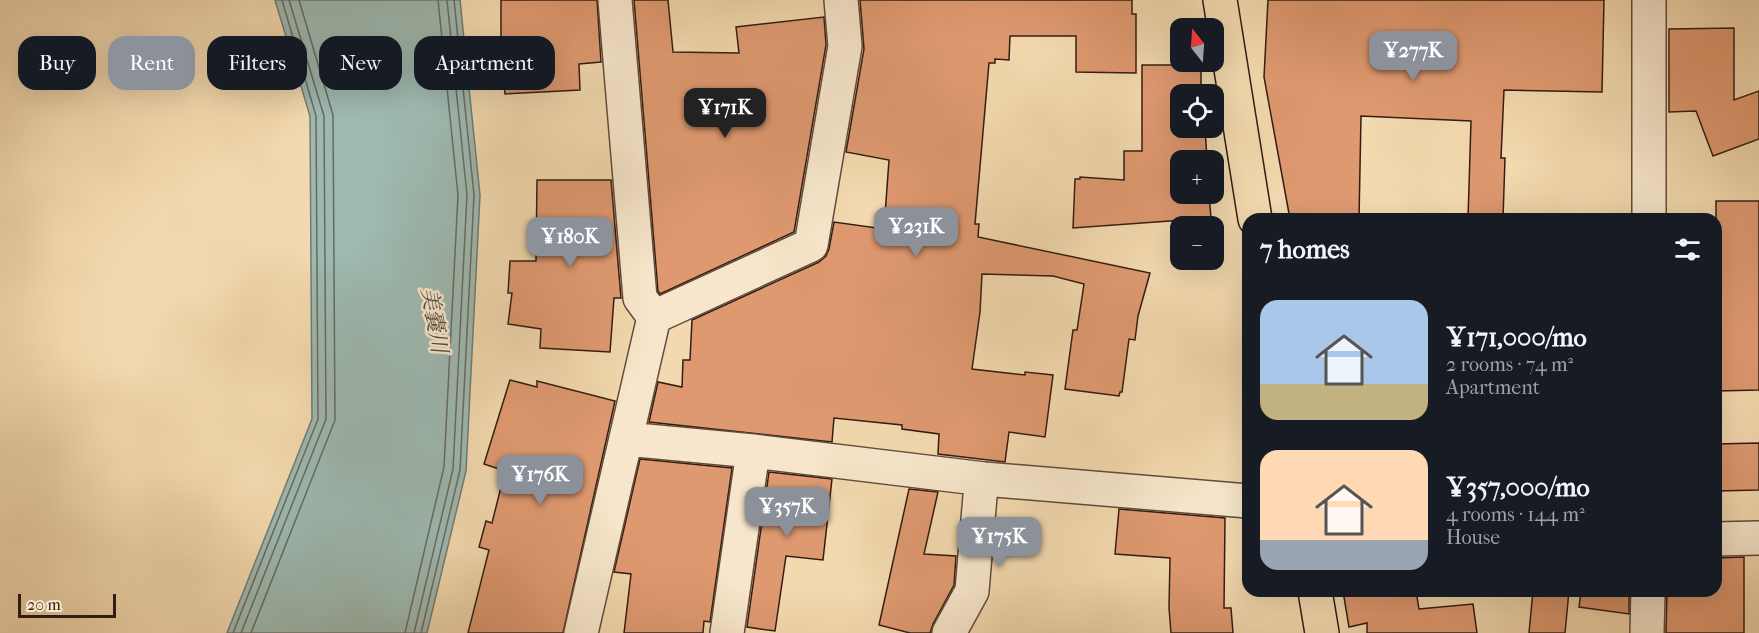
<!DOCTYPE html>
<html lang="en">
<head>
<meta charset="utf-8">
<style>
	body { margin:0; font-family:"IM FELL French Canon","Noto Serif JP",serif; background:#20242c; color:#f1f3f6; height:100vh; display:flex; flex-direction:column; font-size:22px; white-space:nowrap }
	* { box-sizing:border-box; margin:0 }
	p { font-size:20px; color:#9ea1a6 }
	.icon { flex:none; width:33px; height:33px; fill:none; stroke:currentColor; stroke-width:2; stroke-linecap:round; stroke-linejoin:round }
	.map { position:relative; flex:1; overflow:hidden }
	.side { position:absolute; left:1242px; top:213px; width:480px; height:384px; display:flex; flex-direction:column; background:#171b24; border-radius:18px; box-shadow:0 6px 24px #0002 }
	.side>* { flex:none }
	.banner { position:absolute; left:18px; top:36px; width:570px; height:54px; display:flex; gap:12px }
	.needle { width:39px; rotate:343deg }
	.fabs { position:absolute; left:1170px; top:18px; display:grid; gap:12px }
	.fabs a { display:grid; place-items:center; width:54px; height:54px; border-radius:12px; background:#171b24; box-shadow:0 6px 24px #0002; font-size:30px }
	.scale { position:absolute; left:18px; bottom:15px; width:98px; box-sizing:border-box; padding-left:6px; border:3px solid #321c14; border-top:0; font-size:16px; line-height:21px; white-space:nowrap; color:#321c14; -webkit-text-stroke:4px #f7e6cb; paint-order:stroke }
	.price { position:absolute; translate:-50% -51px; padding:0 14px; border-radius:12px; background:#8c9099; color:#fff; font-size:20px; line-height:39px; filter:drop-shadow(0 2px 3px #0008) }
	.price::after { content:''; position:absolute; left:50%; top:36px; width:18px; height:14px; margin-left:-9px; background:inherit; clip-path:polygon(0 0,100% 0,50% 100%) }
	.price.on { background:#222; color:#fff }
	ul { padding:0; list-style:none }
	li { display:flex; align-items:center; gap:18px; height:150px; padding:0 18px }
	li span { display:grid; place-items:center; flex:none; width:168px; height:120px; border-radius:18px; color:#555 }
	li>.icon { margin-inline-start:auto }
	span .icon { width:72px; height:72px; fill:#fffc; stroke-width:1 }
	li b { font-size:26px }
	h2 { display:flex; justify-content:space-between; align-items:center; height:72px; padding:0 18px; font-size:26px }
	.chip { padding:0 21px; border-radius:18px; background:#171b24; box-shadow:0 6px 24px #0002; font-size:21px; line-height:54px }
	.chip.on { background:#8c9099; color:#fff }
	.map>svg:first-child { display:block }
</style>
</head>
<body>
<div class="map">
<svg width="1759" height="633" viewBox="0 0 1759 633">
	<rect width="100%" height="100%" fill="#f3d9af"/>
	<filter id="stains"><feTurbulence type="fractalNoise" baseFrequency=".00333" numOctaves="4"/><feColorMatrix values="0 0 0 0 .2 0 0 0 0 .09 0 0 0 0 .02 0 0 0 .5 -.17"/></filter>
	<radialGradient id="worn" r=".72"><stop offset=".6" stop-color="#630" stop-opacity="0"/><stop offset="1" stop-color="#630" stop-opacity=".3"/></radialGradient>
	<!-- water -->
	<path fill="#9db9b1" stroke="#727a72" stroke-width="1.5" d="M275,0H460L480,195L466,471L427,633H227L312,419L310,116Z"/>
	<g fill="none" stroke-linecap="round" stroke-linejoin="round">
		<!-- shore -->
		<path stroke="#686a62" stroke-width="1.5" d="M233,633L318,419L316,116L282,0
			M241,633L326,419L324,116L289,0
			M251,633L335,420L333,115L299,0
			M405,633L444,467L458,195L438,0
			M414,633L453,469L467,195L447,0
			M421,633L460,470L474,195L454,0"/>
	</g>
	<!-- building -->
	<path fill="#df9970" stroke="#321c14" stroke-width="1.5" d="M501,0H597L601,62L579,64L580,90L505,94L501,59Z
		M634,0H668L673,52L739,53L736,27L824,17L826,45L794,232L660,294L658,291Z
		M860,0H1132V14H1136V73L1076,72V36H1010L1009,60L995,59V63H989L975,224H979L978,237L1150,273L1138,316L1135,340L1129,339L1122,392H1120L1119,396L1065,389L1073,330H1077L1084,284L1053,276L982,274L980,312L972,369L1025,375V372L1053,375L1045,437L1009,432L1005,462L938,454L939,434L902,429V425L834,418L832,442L649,422L658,382L682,387L683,360H690L692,320L819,262L826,256L829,249L834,222L884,229L889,160L846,152L864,49Z
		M1268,0H1604L1602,92L1504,90L1501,158H1505L1503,219H1468L1471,121L1361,116L1359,219H1290L1264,77Z
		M1734,28V100L1759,91V139L1713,156L1696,111L1669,112V29Z
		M1142,65H1201V94H1180V128H1205L1207,160H1180V194H1209L1211,218L1073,228L1075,179H1080V177L1124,180V151H1142Z
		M537,180H611L621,298H614L610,352L540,348L541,329L508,324L512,293H508L510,261H536Z
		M1716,201H1759V390L1716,391Z
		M510,380L537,387V381L615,401L563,633H468L489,550L479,547L486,521L492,523L505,471L484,464Z
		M1759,443V490L1716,491V444Z
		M640,459L732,468L710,622L704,621L703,633H624L631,574L614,572Z
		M769,472L832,479L823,560L786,556L775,631L747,627Z
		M909,489L938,492L924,554L956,556L954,585L933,624L930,633H910L879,625Z
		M1119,509L1225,518L1224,608H1231L1233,633H1171L1169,608L1170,558L1115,554Z
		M1744,557V633H1666L1667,591H1716V558Z
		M1343,591H1416L1419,609L1473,604L1477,633H1367V623L1349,627Z
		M1533,591H1569L1565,633H1529Z
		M1581,591H1629V614L1579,607Z"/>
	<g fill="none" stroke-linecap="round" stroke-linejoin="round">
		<!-- street casing -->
		<g stroke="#624b3b" stroke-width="36">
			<path id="street" d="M615,0L640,298L654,317
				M1649,219V0
				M626,439L753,451L984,479L1248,501
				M1716,539L1759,538
				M581,633L654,317L811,245L845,46L841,0
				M727,633L753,451
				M949,633L972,591L980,496L984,479
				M1647,633L1648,591"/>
		</g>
		<!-- primary casing -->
		<g stroke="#321c14" stroke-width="36">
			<path id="primary" d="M1220,0L1255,219
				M1315,591L1322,633"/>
		</g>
		<!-- street -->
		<use href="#street" stroke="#f7e6cb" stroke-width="33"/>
		<!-- primary -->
		<use href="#primary" stroke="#f3d9af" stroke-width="33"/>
	</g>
	<g text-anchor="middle" stroke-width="5" stroke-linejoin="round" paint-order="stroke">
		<!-- water labels -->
		<g font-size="22" font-style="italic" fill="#524b43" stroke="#f7e6cb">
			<text transform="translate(435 320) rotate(80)" y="8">美嚢川</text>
		</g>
	</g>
	<rect width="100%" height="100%" filter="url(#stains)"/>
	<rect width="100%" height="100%" fill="url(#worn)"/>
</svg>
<div class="fabs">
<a><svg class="needle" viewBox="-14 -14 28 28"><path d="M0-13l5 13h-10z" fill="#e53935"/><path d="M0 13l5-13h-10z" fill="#9ea1a6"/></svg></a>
<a><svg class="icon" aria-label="locate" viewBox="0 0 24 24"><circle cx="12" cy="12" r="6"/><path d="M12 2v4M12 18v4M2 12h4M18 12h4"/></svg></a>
<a>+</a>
<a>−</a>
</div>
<div class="scale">20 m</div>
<b class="price" style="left:1413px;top:82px">¥277K</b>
<b class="price on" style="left:725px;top:139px">¥171K</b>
<b class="price" style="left:916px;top:258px">¥231K</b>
<b class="price" style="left:570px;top:268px">¥180K</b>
<b class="price" style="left:540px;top:506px">¥176K</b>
<b class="price" style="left:787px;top:538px">¥357K</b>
<b class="price" style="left:999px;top:568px">¥175K</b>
<div class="banner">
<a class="chip">Buy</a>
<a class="chip on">Rent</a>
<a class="chip">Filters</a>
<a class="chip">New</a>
<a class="chip">Apartment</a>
</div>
<section class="side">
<h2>7 homes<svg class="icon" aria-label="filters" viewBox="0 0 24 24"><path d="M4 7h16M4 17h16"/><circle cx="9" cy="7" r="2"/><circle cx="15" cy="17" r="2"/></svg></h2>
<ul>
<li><span style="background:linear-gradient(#a9c7e8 70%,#c2b280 0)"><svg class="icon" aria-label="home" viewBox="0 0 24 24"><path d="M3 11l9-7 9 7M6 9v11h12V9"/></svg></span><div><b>¥171,000/mo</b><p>2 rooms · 74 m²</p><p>Apartment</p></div></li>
<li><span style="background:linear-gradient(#ffd9b3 75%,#9aa5b1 0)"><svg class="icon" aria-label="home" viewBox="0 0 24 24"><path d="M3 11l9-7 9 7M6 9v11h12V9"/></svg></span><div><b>¥357,000/mo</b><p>4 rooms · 144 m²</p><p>House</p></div></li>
</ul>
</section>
</div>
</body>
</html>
